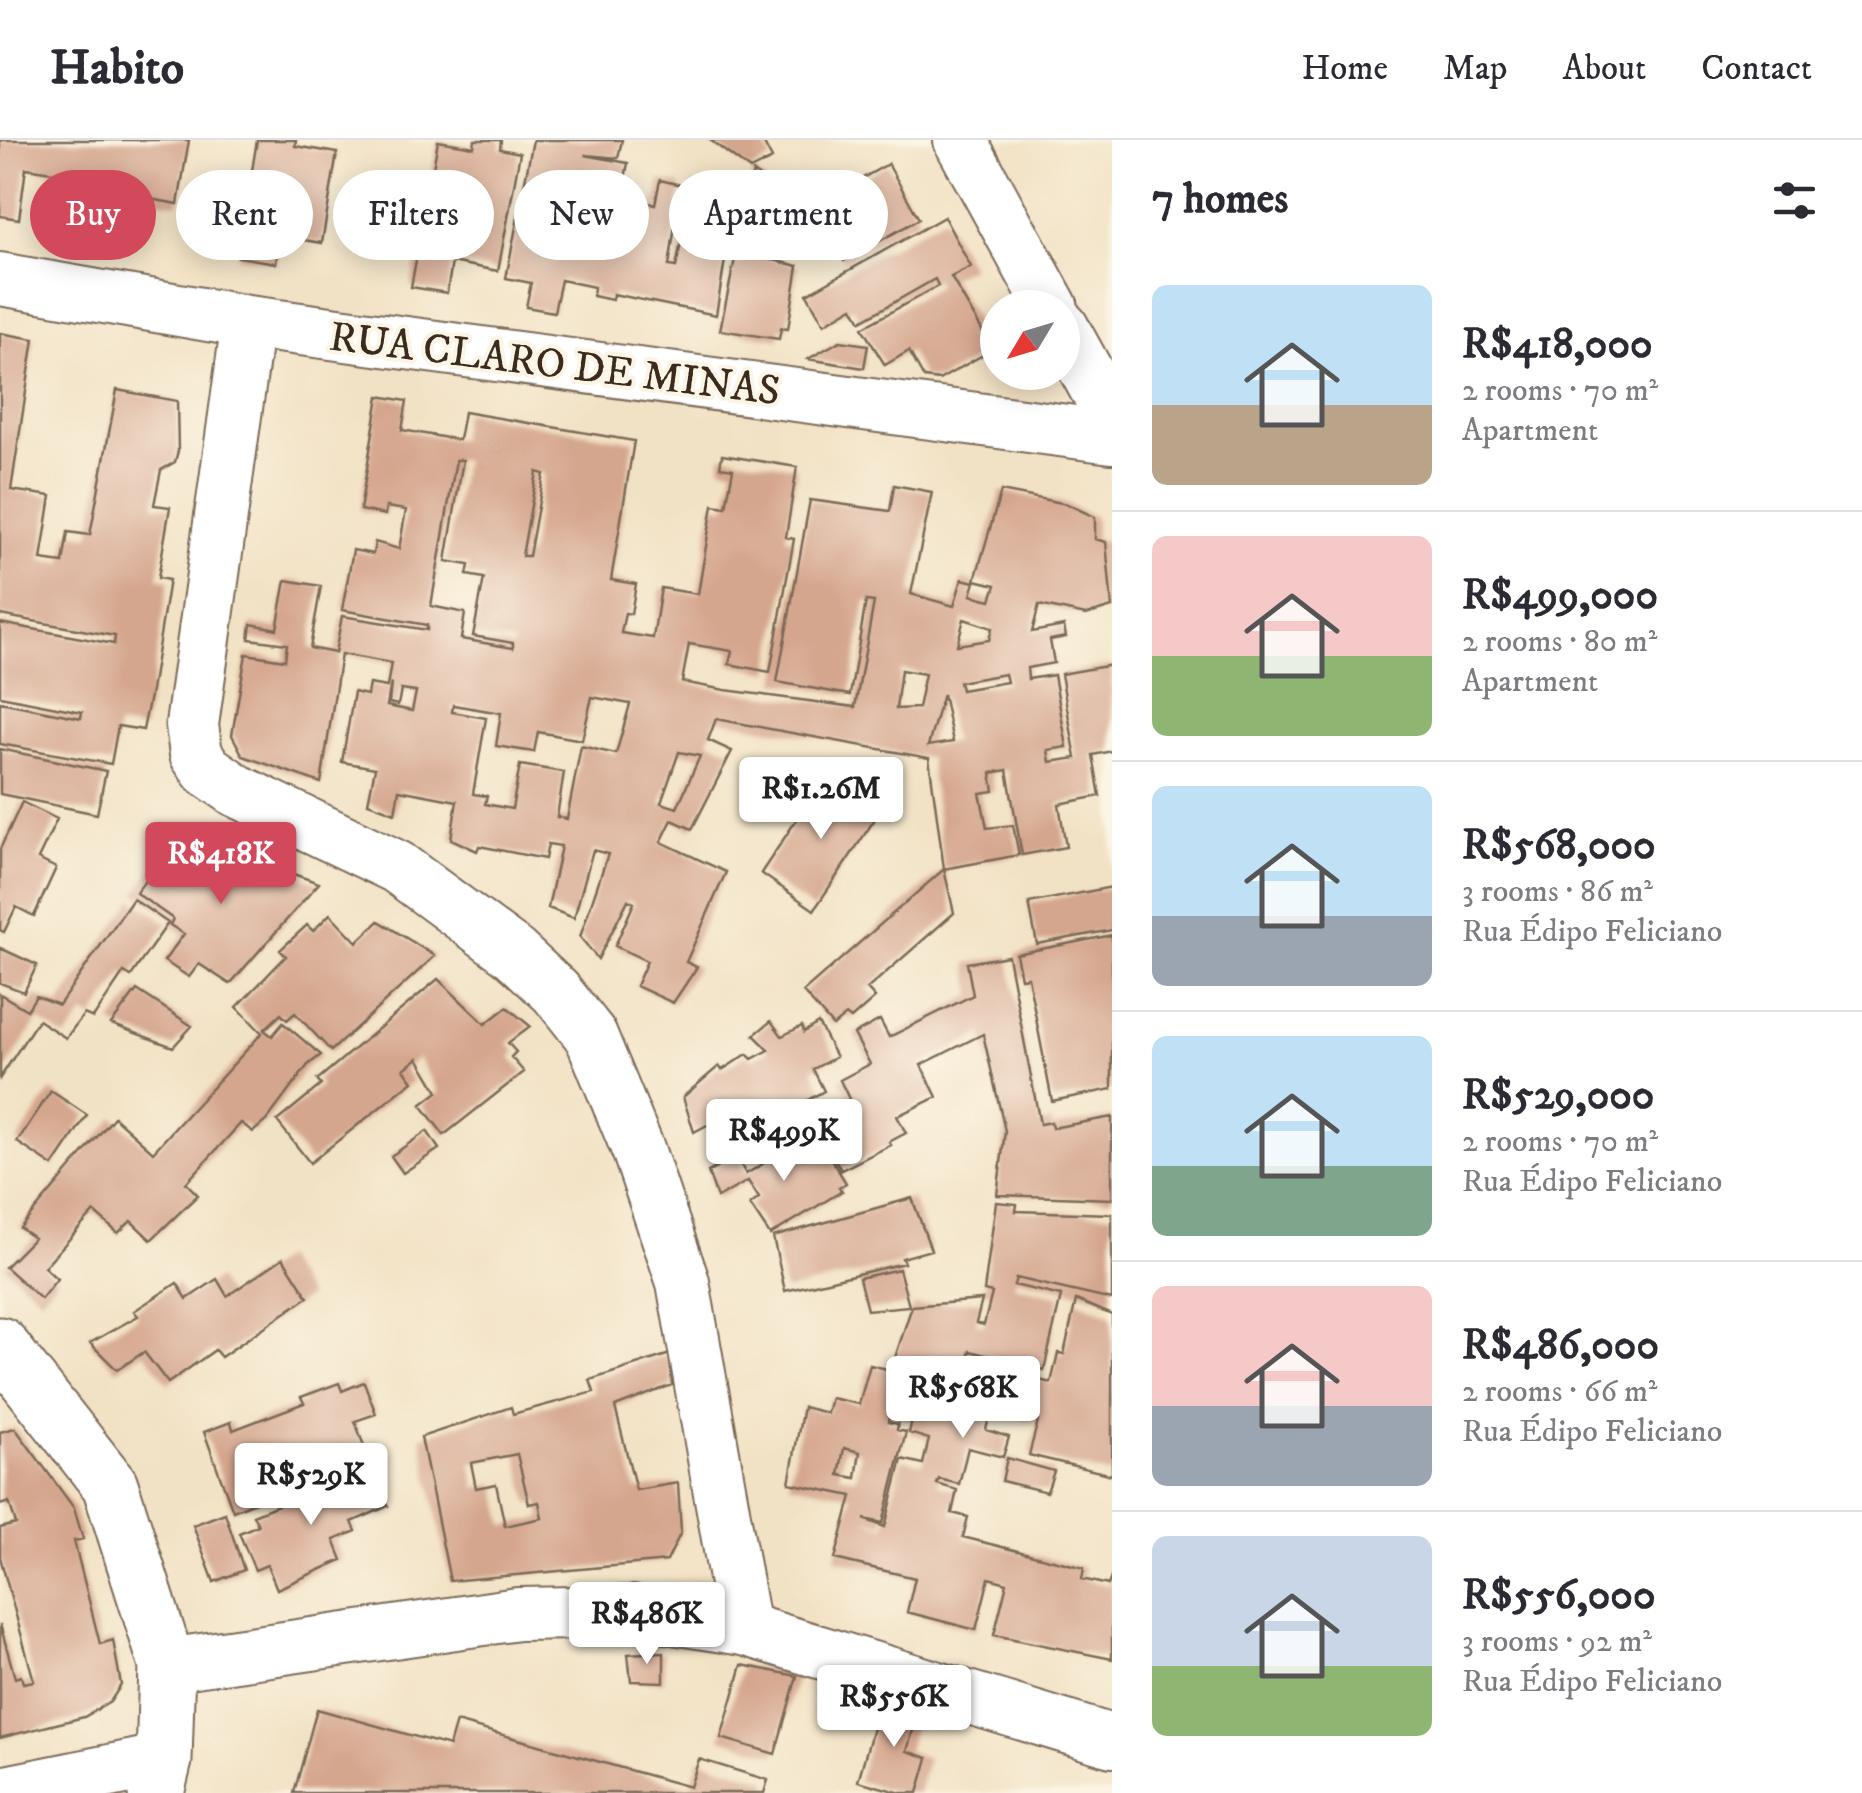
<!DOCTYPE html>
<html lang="en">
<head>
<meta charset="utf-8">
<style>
	body { margin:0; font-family:"IM FELL DW Pica",serif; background:#f2f2f3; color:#2b2b33; height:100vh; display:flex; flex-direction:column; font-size:38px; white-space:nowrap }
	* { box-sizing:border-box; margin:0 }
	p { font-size:32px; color:#7c7c81 }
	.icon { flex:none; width:55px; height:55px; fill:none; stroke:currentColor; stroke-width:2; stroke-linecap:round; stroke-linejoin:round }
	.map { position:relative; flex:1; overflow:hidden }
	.panel { display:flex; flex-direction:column; background:#fff; width:750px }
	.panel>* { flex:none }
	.banner { position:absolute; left:30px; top:30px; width:930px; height:90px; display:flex; gap:20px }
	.needle { width:65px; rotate:232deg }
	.tools { position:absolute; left:980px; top:150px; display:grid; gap:20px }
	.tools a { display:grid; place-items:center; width:100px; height:100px; border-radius:50%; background:#fff; box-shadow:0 5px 25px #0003; font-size:50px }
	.price { position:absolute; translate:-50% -85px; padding:0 22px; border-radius:10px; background:#fff; color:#222; font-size:32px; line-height:65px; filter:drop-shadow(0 2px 5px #0008) }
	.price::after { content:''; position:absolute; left:50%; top:60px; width:30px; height:22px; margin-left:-15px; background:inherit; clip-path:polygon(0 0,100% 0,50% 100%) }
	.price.selected { background:#d1495b; color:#fff }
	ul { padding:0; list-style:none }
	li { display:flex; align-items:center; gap:30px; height:250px; padding:0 40px }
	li+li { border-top:2px solid #e1e1e2 }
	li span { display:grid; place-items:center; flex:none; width:280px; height:200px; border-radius:15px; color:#555 }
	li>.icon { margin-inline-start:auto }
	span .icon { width:120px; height:120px; fill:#fffc; stroke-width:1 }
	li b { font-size:42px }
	h2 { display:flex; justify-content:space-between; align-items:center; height:120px; padding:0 40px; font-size:42px }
	.tag { padding:0 35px; border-radius:45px; background:#fff; box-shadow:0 5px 25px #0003; font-size:35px; line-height:90px }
	.tag.selected { background:#d1495b; color:#fff }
	header { display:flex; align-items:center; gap:60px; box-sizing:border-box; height:140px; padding:0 50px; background:#fff; border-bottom:2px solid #e1e1e2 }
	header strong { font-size:48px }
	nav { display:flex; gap:55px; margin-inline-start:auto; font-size:35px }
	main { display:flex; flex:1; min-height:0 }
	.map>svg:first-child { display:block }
</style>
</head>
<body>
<header>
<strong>Habito</strong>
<nav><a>Home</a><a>Map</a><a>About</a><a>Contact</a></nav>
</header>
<main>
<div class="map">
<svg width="1112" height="1653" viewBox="0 0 1112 1653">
	<rect width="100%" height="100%" fill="#fcf5e5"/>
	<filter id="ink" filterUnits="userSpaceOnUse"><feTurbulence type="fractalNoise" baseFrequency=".01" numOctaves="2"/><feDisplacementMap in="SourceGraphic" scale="20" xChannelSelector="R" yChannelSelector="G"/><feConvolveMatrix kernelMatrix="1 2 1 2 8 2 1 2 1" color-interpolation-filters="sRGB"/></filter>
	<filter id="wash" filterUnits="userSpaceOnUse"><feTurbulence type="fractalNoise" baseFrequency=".0048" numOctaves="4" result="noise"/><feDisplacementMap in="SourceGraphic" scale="40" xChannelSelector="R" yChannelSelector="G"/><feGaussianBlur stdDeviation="2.25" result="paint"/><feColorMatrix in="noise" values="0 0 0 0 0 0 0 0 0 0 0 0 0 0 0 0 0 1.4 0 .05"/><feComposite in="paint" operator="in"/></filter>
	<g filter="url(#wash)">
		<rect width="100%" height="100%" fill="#f2e2c5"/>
		<g id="blocks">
			<!-- building -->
			<path fill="#d5a68e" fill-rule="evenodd" d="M0,0H189L178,64L110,52L103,93L54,86L65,34L26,28L19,79L0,76Z
				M257,0H296L295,6L337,13L322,103L280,96L276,123L238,117Z
				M475,0H501L500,9L520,13L498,131L452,122L447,153L411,147L438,1L474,7Z
				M533,0H622L618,18L585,15L628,23L612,104L628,107L637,60L655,64L660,40L681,45L669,126L676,127L693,44L721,50L716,74L732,77L716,175L613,154L612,160L593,156L594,147L561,140L554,172L526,167L531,143L506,138ZM570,49L578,50L570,95L561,94Z
				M710,0H762L772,19L750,30Z
				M888,24L919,79L844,121L831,96L805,110L794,108V113L785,112L786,104L741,90L753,32L782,54L805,46L825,59Z
				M944,77L971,127L951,137L993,209L939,240L924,238L909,211L885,225L862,188L938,146L935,139L861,181L853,167L824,184L807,154Z
				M740,95L772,106L769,119L798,126L788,189L781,188L779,199L720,190Z
				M0,193L34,199L11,350L51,356L41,420L63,423L68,392L90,395L117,250L177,261L178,311L175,322L161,330L154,365L170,367L158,438L169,440L151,551L143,590L118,586L111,624L0,604V562L81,578L82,572L0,556V483L114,504L115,496L0,475Z
				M840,201L868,205L864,228L808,219Z
				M379,256L407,261L402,290L459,300L464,272L634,301L611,440L636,444L631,474L625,473L621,493L653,498L661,448L698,454L713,365L726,367L733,329L720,327L722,315L797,327L786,397L794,399L770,532L729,524L732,511L689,504L682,542L725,550L855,567L874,462L866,461L850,555L777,542L810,360L890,371L894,345L932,352L911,454L954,466L962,439L975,442L971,455L991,460L996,445L975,440L1001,351L1067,364L1095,377V399L1106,402L1112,467L1086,475L1039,465L1032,492L1064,486L1066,497L1050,500L1054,523L1027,528L1028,539L1054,535L1067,607L1048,610L1050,622L1076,618L1061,534L1112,525V611L1093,615L1100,656L1059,664L1066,707L1022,715L1007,630L991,633L994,651L980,653L987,688L1013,685L1019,715L944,729L929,618L716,579L708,600L732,611L692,689L672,680L661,702L726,732L686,822L697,827L673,863L636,846L647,821L615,806L634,763L628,760L598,819L580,797L608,714L593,710L574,778L548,768L561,706L548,704L545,719L479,706L477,711L451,699L457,661L399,650L395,673L368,663L375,628L342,622L354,552L367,555L369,544L387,547L391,523L341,514L321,643L243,616L232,595L246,514L285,520L287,504L249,499L251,484L277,489L286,440L321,446L310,508L335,513L342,476L427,490V485L342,470L353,410L373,414L375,402L399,409L406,370L386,367L385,375L360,370ZM456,320H463L446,421L469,425L467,435L484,438L473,496L513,503V508L461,499L465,473L431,466ZM537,332L544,334L529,416H522ZM964,479L992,488L989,500L957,505ZM901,530L925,534L918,568L896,569ZM1005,534L1007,542L961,550L959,542ZM391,543L389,563L398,565L401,550L416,552L412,571L387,566ZM943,554L953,602L928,606ZM592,557L630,564L616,614L581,606L567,679L557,677L564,632L520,625L512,669L485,664L487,656L473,654L486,578L452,572L453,565L501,573L496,606L534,612L538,592L582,600ZM679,612L700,616L677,668L661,663Z
				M0,609L106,631L97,674L0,654Z
				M827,634L881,670L814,770L761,733Z
				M22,662L57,679L38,719L56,728L34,776L16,767L4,792L0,790V709Z
				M177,695L221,709L206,730L223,740L242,716L319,743L230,844L199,824L189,837L164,821L184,794L170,785L173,779L136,753Z
				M944,729L954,773L867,849L875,858L851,879L846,875L833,886L803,852Z
				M1112,747V790L1037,804L1029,763Z
				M133,759L168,783L131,836L124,832L93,878L84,874L66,898L38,880L0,938V854L27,870L36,856L59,865Z
				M330,774L357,802L379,781L435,816L331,911L295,873L287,880L281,874L264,890L272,896L283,883L321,915L308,925L267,980L253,992L241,983L186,1043L198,1055L151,1100L131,1081L118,1093L94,1072L44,1127L57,1139L41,1159L5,1127L34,1098L20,1088L114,977L153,1012L262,893L237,867L286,816L280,810L307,785L313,791Z
				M1112,795V949L1052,961L1028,837L1021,838L1016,814Z
				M0,808L37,825L24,852L0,843Z
				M1008,816L1040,984L1051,982L1052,988L1112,977V1059L997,1055L1005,991L983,894L921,925L937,957L897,976L906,993L889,1002L891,1005L841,1030L831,1012L845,1006L828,972L850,961L840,940L870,924L854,894L880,880L889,897L973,855L967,823Z
				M438,839L485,884L507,867L530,886L508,903L516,912L511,917L524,932L444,995L421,965L438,952L418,918L404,929L413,941L310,1023L277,981L321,945L317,940Z
				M137,850L192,886L173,907L111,884Z
				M771,881L782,896L802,886L804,892L818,883L836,917L813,929L824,951L737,999L726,975L694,992L683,957L719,926L722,930L747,914L752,919L769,910L754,895Z
				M51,951L87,975L53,1026L17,1002Z
				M427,991L439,1009L403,1033L391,1016Z
				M808,997L821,1018L828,1014L846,1043L839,1048L842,1051L770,1095L750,1065L759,1058L748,1041L717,1058L708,1032L737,1018L746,1034Z
				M912,1058L931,1110L902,1118L904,1123L785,1151L773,1097Z
				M996,1062L1017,1064L1016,1071L1112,1074V1160L1016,1138L1014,1145L1061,1156L1044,1230L970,1211L967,1222L1001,1230L986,1290L1009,1297L1003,1317L968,1308L959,1344L939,1339L937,1344L957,1350L952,1373L968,1377L963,1397L1084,1428L1082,1439L1108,1445L1112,1435V1519L994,1495L1007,1443L989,1438L976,1490L907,1472L915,1438L835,1419L852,1356L789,1343L803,1267L827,1273L831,1258L859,1264L870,1225L891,1230L912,1166L982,1160L976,1183L984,1185L992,1153L984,1151ZM889,1275L912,1280L909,1293L929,1299L923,1324L902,1319L885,1387L864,1379L883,1383L906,1292L897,1290L898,1284L888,1282ZM844,1308L860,1312L856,1338L839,1335Z
				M283,1118L308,1157L221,1217L215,1210L168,1243L144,1212L117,1230L90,1203L138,1176L134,1171L177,1143L187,1159L217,1139L227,1156Z
				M899,1129L909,1166L867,1170L859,1138Z
				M1076,1160L1112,1175V1335L1029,1315L1038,1281L1018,1276L1028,1237L1051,1243L1058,1213L1064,1214Z
				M670,1214L672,1245L615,1267L636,1350L678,1343L681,1392L667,1421L450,1441L421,1297L511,1267L513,1274L594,1252L590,1240ZM517,1314L529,1364L539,1362L542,1378L505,1386L496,1344L476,1348L471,1323Z
				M364,1242L376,1274L355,1281L369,1320L344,1329L342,1319L268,1347L270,1356L233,1371L204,1292L231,1282L233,1290L304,1263L301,1257L339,1243L342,1251Z
				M15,1288L74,1368L83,1399L74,1401L100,1504L113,1500L121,1545L110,1562L84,1577L0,1598V1484L15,1538L21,1536L23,1543L34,1541L0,1417V1388L16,1384L9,1362L0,1365V1292Z
				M1007,1318L1054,1331L1047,1352L1002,1341Z
				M371,1328L388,1366L352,1382L356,1391L334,1400L342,1420L277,1449L267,1425L255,1430L239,1393L258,1385L253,1375Z
				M225,1373L244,1430L214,1442L193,1385Z
				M664,1512V1542L631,1541L628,1514Z
				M742,1525L797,1536L775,1614L721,1598Z
				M882,1557L920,1567L907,1611L928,1618L918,1653H901L858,1641Z
				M317,1569L449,1606L456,1582L690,1647L699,1619L768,1640L764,1653H294Z"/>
		</g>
	</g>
	<g filter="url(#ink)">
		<use href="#blocks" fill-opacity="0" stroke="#7b6a58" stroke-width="2.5"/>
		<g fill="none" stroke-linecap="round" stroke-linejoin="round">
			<!-- minor casing -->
			<g stroke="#7b6a58" stroke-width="56">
				<path id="minor" d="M960,0L1052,168
					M0,139L248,182L1112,297
					M248,182L192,585L196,614L207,630L236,650L397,727L514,813L556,852L591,896L639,1012L683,1142L744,1489
					M1062,187L1112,278
					M167,1525L518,1474L634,1472L744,1489L1112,1601
					M1,1653L164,1620"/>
			</g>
			<!-- tertiary casing -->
			<g stroke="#7b6a58" stroke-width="59">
				<path id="tertiary" d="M0,1205L110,1345L167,1525L164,1620L156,1653"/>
			</g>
			<!-- minor -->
			<use href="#minor" stroke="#fff" stroke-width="52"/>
			<!-- tertiary -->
			<use href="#tertiary" stroke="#fff" stroke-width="55"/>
		</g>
	</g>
	<g text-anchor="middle" stroke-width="8" stroke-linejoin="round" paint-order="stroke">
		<!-- street labels -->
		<g font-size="42" fill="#3b2a1e" stroke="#fcf5e5">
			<text transform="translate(555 222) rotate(7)" y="15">RUA CLARO DE MINAS</text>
		</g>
	</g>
</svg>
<div class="tools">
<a><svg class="needle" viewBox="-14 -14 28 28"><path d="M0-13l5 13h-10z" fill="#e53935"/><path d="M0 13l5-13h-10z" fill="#7c7c81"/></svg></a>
</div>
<b class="price" style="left:821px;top:702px">R$1.26M</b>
<b class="price selected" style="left:221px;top:767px">R$418K</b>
<b class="price" style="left:784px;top:1044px">R$499K</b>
<b class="price" style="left:963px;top:1301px">R$568K</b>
<b class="price" style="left:311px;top:1388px">R$529K</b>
<b class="price" style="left:647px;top:1527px">R$486K</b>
<b class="price" style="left:894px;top:1610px">R$556K</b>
<div class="banner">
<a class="tag selected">Buy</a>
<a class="tag">Rent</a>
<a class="tag">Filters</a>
<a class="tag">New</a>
<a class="tag">Apartment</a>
</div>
</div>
<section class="panel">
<h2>7 homes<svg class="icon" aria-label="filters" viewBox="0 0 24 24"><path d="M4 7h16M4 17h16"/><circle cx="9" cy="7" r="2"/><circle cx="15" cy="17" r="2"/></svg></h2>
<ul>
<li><span style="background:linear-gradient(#bfe0f5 60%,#b9a48a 0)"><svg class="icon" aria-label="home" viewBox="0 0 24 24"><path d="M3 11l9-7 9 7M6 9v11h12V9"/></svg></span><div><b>R$418,000</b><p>2 rooms · 70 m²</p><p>Apartment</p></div></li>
<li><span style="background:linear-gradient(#f6c9c9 60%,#8fb573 0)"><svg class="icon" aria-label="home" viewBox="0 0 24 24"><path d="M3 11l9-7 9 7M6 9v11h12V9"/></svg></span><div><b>R$499,000</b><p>2 rooms · 80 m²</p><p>Apartment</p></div></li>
<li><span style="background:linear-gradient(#bfe0f5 65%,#9aa5b1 0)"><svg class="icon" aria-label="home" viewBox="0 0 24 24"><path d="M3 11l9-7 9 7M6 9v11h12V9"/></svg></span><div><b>R$568,000</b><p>3 rooms · 86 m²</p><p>Rua Édipo Feliciano</p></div></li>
<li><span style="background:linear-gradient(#bfe0f5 65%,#7fa58c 0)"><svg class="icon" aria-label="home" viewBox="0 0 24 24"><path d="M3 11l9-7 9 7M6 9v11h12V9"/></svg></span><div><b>R$529,000</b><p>2 rooms · 70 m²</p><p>Rua Édipo Feliciano</p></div></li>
<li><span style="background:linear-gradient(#f6c9c9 60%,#9aa5b1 0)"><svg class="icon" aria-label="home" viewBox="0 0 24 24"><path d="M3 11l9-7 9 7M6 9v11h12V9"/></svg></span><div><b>R$486,000</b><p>2 rooms · 66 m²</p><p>Rua Édipo Feliciano</p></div></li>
<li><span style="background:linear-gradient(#c9d6e8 65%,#8fb573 0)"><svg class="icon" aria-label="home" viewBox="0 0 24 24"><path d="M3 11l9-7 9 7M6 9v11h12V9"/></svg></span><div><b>R$556,000</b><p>3 rooms · 92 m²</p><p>Rua Édipo Feliciano</p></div></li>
</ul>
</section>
</main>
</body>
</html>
